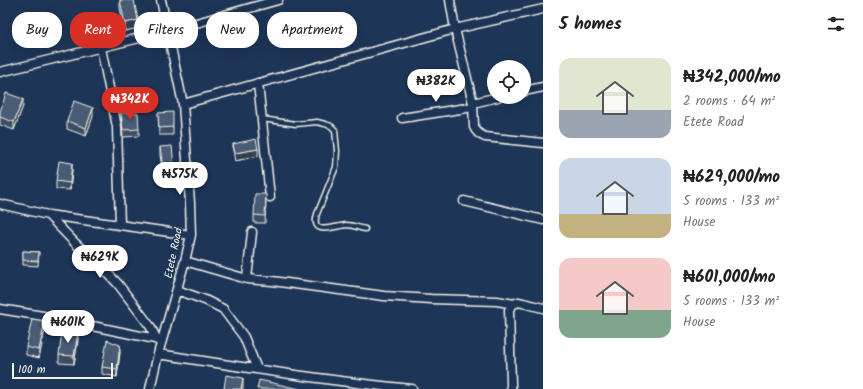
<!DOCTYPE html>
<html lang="en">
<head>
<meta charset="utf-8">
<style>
	body { margin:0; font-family:Kalam,sans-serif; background:#f2f2f2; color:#202124; height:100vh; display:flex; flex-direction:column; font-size:15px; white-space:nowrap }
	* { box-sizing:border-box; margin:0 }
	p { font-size:13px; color:#757577 }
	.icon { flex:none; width:22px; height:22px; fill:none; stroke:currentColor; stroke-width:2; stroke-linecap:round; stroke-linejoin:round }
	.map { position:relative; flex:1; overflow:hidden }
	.details { display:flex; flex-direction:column; background:#fff; width:320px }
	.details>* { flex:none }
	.guide { position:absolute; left:12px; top:12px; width:380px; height:36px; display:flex; gap:8px }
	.tools { position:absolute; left:487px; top:60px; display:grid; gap:8px }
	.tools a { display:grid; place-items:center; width:44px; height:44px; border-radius:50%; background:#fff; box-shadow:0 4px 16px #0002; font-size:20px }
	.scale { position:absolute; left:12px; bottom:10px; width:101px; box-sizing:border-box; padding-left:4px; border:2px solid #f4f1e8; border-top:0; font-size:11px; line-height:14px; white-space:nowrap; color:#f4f1e8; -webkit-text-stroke:3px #1d3557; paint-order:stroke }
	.price { position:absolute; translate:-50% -34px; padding:0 9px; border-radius:14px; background:#fff; color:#222; font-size:13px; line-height:26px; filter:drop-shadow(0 1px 2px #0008) }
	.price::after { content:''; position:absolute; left:50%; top:24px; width:12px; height:9px; margin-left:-6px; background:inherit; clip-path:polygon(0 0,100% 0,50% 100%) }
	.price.current { background:#d93025; color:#fff }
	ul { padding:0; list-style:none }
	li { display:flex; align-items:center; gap:12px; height:100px; padding:0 16px }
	li span { display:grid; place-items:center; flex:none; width:112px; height:80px; border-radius:12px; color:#555 }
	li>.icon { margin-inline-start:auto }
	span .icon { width:48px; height:48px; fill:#fffc; stroke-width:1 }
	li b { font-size:17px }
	h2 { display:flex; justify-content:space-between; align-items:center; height:48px; padding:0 16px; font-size:17px }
	.chip { padding:0 14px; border-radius:16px; background:#fff; box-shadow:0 4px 16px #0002; font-size:14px; line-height:36px }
	.chip.current { background:#d93025; color:#fff }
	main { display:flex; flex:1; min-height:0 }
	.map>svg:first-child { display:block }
</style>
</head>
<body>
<main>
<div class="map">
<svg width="543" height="389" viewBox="0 0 543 389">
	<rect width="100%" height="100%" fill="#1d3557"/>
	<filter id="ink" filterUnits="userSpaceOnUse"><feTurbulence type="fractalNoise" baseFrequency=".025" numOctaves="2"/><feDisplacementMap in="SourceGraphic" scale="8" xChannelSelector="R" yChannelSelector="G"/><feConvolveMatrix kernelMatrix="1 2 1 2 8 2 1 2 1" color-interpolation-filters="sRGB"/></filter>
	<g filter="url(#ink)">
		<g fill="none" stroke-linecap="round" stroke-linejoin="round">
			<!-- lane casing -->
			<g stroke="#f4f1e8" stroke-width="7">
				<path id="lane" d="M262,119L296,124L317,122L325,124L331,126L335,130L337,151L336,167L317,214C310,237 335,226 346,225C353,225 359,228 365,229"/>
			</g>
			<!-- street casing -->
			<g stroke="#f4f1e8" stroke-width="11">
				<path id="street" d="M450,0L455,29L473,103L474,127C476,132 480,135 485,137L543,143
					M101,48L117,127L120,225
					M0,72L168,31L278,0
					M258,83L270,197
					M524,91L543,87
					M473,103L498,97
					M183,104L455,29L543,9
					M402,118L473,107
					M464,201L543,220
					M0,204L48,215L191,235
					M48,215L76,244L101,266L118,284L150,326L157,340
					M185,261L247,279L272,281L384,296L431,299L497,301L514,304L518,302L523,303L543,308
					M247,279L252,232
					M177,290L205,300L223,309L244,337L257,369
					M0,309L49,317L160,340
					M158,354C243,367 327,381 412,389
					M150,389L158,354L185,261L191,235L190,203L183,104L161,0
					M511,389V384L509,310L511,306L514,304"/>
			</g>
			<!-- lane -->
			<use href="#lane" stroke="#1d3557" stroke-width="4"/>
			<!-- street -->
			<use href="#street" stroke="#1d3557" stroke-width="8"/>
		</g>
		<!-- wall -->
		<path fill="#3e4e64" stroke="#f4f1e8" d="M120,0L138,28L125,31L120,8Z
			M23,106L14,130L0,125V112Z
			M121,113L139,129V136L123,137Z
			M158,113L173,127V135H159Z
			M93,116L86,136L67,129V121Z
			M233,144L258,156L235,161L233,151Z
			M160,147L174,167V175L163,176L160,155Z
			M72,170L70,190L56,189V181Z
			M266,202L265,223H254V215Z
			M23,251L39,252L38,266L23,265Z
			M45,329L39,358L26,355V347Z
			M78,341L74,364L59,363V355Z
			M120,352L117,377L102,374V367Z"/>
		<!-- shaded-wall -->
		<path fill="#324051" stroke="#f4f1e8" d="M138,20V28L125,31V23Z
			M23,99V106L14,130V122Z
			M93,108V116L86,136V128Z
			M258,149V156L235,161V153Z
			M72,163V170L70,190V183Z
			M45,321V329L39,358V350Z
			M78,333V341L74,364V356Z
			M120,345V352L117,377V369Z
			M243,378V389H241Z"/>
		<!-- building -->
		<path fill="#485b74" stroke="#f4f1e8" d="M120,0H134L138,20L125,23Z
			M6,93L23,99L14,122L0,117V112Z
			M74,101L93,108L86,128L67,121Z
			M173,112V127L159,128L158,113Z
			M121,113H138L139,129L123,130Z
			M256,139L258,149L235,153L233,144Z
			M172,146L174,167L163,168L160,147Z
			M59,161L72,163L70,183L56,181Z
			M255,194H266L265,216L254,215Z
			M23,251L39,252L38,261L23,260Z
			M32,319L45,321L39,350L26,347Z
			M62,331L78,333L74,356L59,355Z
			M107,340L120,345L117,369L102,367Z
			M226,375L243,378L241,389H224Z
			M259,380L300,389H257Z"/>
	</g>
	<g text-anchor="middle" stroke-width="3" stroke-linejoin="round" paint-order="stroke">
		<!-- street labels -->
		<g font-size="11" fill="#f4f1e8" stroke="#1d3557">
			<text transform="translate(173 253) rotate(-78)" y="4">Etete Road</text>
		</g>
	</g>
</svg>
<div class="tools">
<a><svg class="icon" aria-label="locate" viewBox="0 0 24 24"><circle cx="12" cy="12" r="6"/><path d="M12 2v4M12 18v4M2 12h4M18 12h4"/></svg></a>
</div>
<div class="scale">100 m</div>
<b class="price" style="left:436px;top:103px">₦382K</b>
<b class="price current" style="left:130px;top:121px">₦342K</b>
<b class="price" style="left:180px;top:196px">₦575K</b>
<b class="price" style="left:100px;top:279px">₦629K</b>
<b class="price" style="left:68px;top:344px">₦601K</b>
<div class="guide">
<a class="chip">Buy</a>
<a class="chip current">Rent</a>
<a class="chip">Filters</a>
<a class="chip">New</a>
<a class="chip">Apartment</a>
</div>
</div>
<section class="details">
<h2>5 homes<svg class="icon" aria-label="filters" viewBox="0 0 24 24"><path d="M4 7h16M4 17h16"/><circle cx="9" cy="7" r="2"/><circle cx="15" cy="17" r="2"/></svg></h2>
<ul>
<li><span style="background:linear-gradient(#dfe7d0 65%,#9aa5b1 0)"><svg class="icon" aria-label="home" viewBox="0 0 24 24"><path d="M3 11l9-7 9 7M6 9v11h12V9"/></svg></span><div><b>₦342,000/mo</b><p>2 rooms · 64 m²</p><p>Etete Road</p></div></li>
<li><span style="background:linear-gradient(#c9d6e8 70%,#c2b280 0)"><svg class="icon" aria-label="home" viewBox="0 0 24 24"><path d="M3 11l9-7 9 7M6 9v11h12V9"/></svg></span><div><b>₦629,000/mo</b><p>5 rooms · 133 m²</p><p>House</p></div></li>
<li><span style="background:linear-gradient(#f6c9c9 65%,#7fa58c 0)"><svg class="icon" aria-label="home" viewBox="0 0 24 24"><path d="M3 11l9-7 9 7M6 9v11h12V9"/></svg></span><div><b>₦601,000/mo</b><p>5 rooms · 133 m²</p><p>House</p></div></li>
</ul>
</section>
</main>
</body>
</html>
